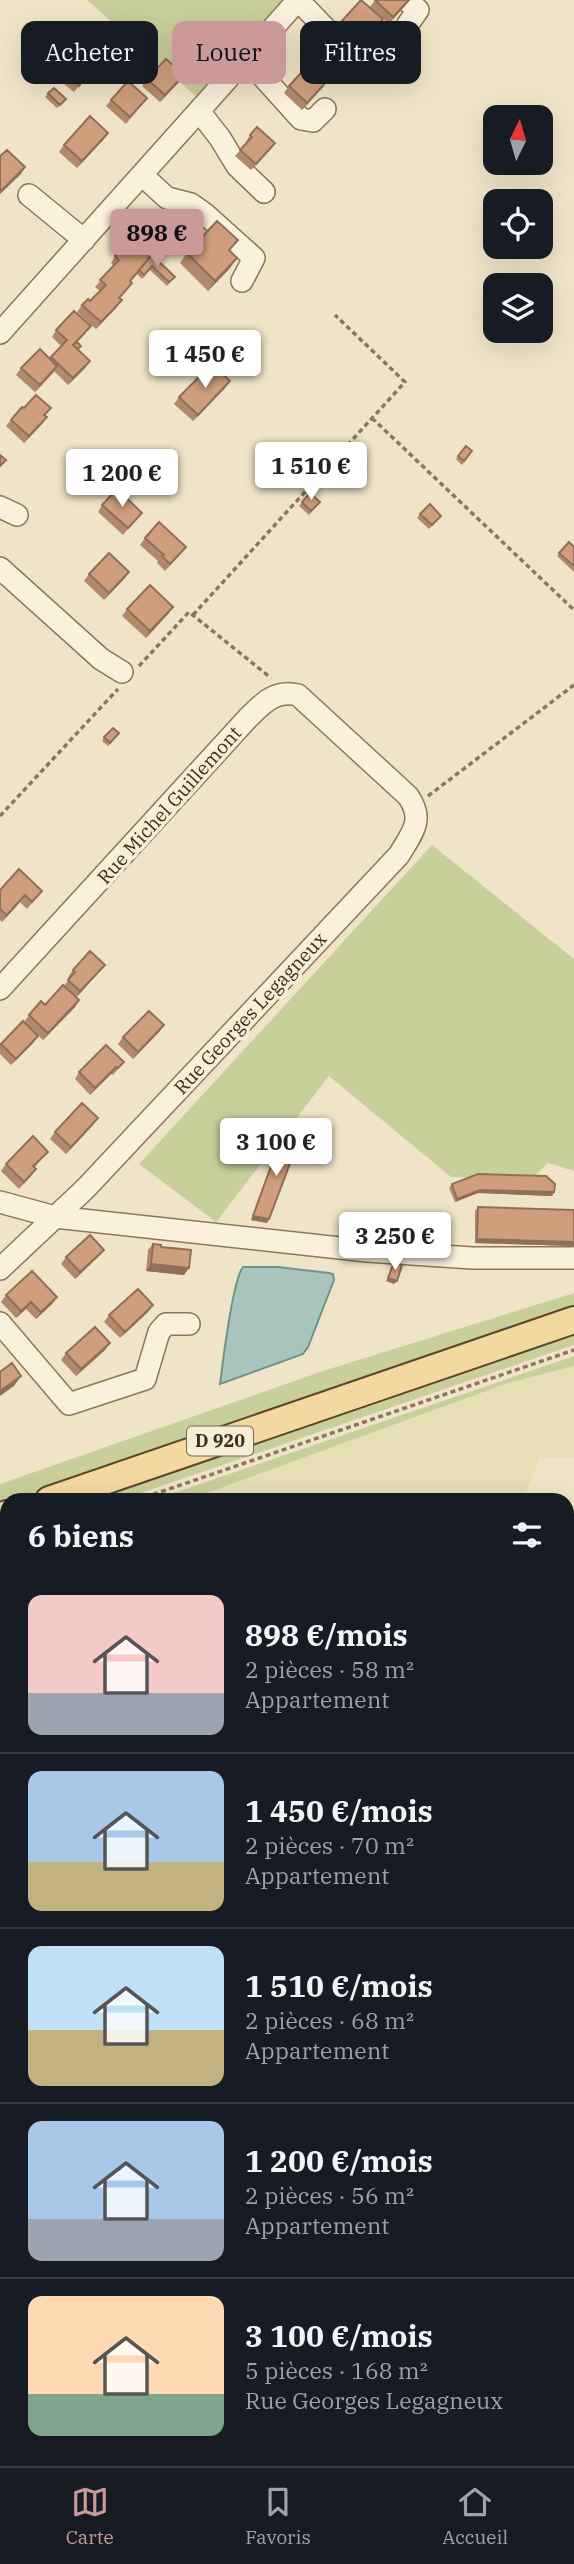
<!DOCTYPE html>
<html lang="fr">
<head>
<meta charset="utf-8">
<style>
	body { margin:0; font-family:"IBM Plex Serif",serif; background:#20242c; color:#f1f3f6; height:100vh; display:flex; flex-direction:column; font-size:26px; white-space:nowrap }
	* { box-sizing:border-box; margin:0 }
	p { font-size:23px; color:#9ea1a6 }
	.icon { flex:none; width:38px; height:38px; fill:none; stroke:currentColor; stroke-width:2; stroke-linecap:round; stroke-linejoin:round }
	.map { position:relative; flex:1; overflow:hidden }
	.details { position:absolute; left:0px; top:1493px; width:574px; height:975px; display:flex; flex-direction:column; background:#171b24; border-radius:21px 21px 0 0; box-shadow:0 7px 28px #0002 }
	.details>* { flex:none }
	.guide { position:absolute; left:21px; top:21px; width:532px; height:63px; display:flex; gap:14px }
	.needle { width:46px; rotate:5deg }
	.controls { position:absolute; left:483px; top:105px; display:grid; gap:14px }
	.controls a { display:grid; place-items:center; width:70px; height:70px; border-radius:14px; background:#171b24; box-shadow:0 7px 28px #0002; font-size:35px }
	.price { position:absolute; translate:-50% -60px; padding:0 16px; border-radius:7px; background:#fff; color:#222; font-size:23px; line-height:46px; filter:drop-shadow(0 2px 4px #0008) }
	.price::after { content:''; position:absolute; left:50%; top:42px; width:21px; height:16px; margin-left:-10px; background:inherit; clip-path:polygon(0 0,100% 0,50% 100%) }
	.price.selected { background:#cc999b; color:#111 }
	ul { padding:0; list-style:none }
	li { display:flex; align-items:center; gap:21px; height:175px; padding:0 28px }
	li+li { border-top:2px solid #363941 }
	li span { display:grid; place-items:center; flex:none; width:196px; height:140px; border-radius:14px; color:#555 }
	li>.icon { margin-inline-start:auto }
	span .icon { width:84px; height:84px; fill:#fffc; stroke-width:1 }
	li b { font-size:30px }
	h2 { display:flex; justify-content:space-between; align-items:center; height:84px; padding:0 28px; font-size:30px }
	.pill { padding:0 24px; border-radius:14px; background:#171b24; box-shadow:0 7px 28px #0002; font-size:24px; line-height:63px }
	.pill.selected { background:#cc999b; color:#111 }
	.menu { display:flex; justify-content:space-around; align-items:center; height:98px; border-top:2px solid #363941; background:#171b24; font-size:19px; color:#9ea1a6 }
	.menu a { display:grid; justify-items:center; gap:4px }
	.menu .selected { color:#cc999b }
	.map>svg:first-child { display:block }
</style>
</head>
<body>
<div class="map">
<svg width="574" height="2466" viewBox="0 0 574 2466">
	<rect width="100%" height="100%" fill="#f0e4c8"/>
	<!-- farmland -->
	<path fill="#e6deb5" d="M574,1366V1458H540L523,1500H188L508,1383Z
		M0,1686L7,1689V2034L0,2033Z
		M567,1763L574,1772V2100H567Z
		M567,2180L574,2181V2392H567Z
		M0,2330L7,2332V2460L20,2461L19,2466H0Z
		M35,2461L412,2460V2461L411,2466H34Z"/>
	<!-- green -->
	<path fill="#c9cf9b" d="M87,0H288L198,98Z
		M432,845L574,959V1171L548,1163L532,1178L451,1177L329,1076L216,1222L139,1164Z
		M574,1293V1308L14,1500H7V1502L0,1504V1484L323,1371Z
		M574,1332V1345L120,1500H88Z
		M574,1356V1366L508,1383L188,1500H153Z"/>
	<!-- water -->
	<path fill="#a9c4bc" stroke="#6f938a" stroke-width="2" d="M243,1267H278L329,1273L333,1274L334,1280L308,1347L303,1354L220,1384C223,1362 232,1281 243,1267Z"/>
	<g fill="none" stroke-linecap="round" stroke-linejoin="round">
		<!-- minor casing -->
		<g stroke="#8d765c" stroke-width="24">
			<path id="minor" d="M298,0L351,55L368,64L384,53
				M406,0L418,10L408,24
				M246,58L301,119L313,121L325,109
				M199,111L220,138L237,166L264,192
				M143,176L167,198L191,204L205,214L254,258L242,281
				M29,195L84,240
				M0,333L298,0
				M0,507L17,515
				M0,568L101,659L122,672
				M0,989L247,719C262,704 275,689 298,695L408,796C425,820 412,833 399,855L85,1189L0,1269
				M0,1202L55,1217L367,1251L472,1258H574
				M0,1323L69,1404L145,1379L159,1332L166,1324H189
				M0,2054H7
				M567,2116H574"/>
		</g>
		<!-- major casing -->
		<g stroke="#5b4430" stroke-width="30">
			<path id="major" d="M49,1500L574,1320
				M0,1517L7,1514"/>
		</g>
		<!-- path -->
		<path stroke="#8d765c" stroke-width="3.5" stroke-dasharray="5 3.5" stroke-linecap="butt" d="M372,418L574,610
			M193,615L405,382L335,315
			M139,666L189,612L271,678
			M428,796L574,685
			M0,816L118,689
			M137,1500L574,1350
			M0,1547L7,1544
			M26,2466L28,2460
			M418,2466L420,2460"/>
		<!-- minor -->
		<use href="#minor" stroke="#faf1dc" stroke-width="21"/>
		<!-- major -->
		<use href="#major" stroke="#f3d9a0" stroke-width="26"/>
	</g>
	<!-- wall -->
	<path fill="#b2896c" d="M375,0L406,5L389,24L370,7Z
		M381,22L383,30L370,44L366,39L356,50L335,29L340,23Z
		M345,51L340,58L323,76L328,80L323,87L302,110L284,93L289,86L314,68L305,60L310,53Z
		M53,64L86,77L74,92L48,71Z
		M147,79L179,82L160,102L142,86Z
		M48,93L63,102L57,108L45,97Z
		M147,98L126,124L106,106L111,100Z
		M108,133L103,140L77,168L59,152L64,145Z
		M250,135L270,150L251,170L235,156L247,143L246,142Z
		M230,251V268L208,291L180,263L187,253Z
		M125,252L152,255L175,277L167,286L150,270L142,279L137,274L130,281L132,283L120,298L117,307L96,329L77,312L82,305L90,301L100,291L95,287L114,266L111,263L115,256Z
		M56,330L86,333L77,342L78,350L90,361L85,368L68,385L54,371L35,392L16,375L21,368L50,358L61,346L52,337Z
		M203,377L225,388L193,421L174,404L179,397Z
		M45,416L47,417L42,424L24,443L6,426L11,420Z
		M466,446L472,451L462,465L456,459Z
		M302,502H320L309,515L299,506Z
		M102,505L142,513L123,535L98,512Z
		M420,514L441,516L429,529L417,518Z
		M145,538L181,554L165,571L157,563L158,561L140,545Z
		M574,547V572L557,556L559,553Z
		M129,572L124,579L104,600L84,581L89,574Z
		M173,607L168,614L146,638L122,616L127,609Z
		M116,736L108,746L102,741L104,737Z
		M0,890L42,891L27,909L20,902L2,922L0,920Z
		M73,970L100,971L76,997L75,1007L43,1040L24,1022L29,1015L45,1005L64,986L69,979L68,977Z
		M23,1021L38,1036L33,1043L11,1065L0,1054V1045Z
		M164,1025L159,1032L133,1059L118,1044L123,1037Z
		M124,1062L113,1075L111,1074L90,1095L75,1079L79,1072Z
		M93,1125L66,1154L50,1139L55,1132Z
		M282,1136L269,1219L267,1223L251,1220L280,1140Z
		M48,1152L34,1168L36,1169L31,1176L19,1189L1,1171L6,1164Z
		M452,1184L554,1192L552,1196L478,1193L455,1202L449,1188Z
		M478,1207L574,1210V1246L475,1243V1211Z
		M153,1244L184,1275L146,1271L148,1250Z
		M104,1250L99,1256L75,1279L61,1264L66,1257Z
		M6,1295L57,1297L52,1304L36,1319L26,1309L16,1318L1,1302Z
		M148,1312L120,1338L104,1322L109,1315Z
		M105,1350L76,1376L61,1360L66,1353Z"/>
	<!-- shaded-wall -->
	<path fill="#916f58" d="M345,51L340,58L323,76L328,69Z
		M184,75L179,82L160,102L165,95Z
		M328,80L323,87L302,110L307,103Z
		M108,133L103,140L77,168L82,161Z
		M275,143L270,150L251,170L256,164Z
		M25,167L21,174L0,194V192Z
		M237,258L230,268L208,291L215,281Z
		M122,300L117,307L96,329L101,322Z
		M90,361L85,368L68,385L73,378Z
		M57,366L53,373L35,392L40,385Z
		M230,381L225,388L193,421L198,415Z
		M47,417L42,424L24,443L29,436Z
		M129,572L124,579L104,600L109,593Z
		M173,607L168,614L146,638L150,631Z
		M25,895L20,902L2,922L7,915Z
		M105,965L100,971L76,998L80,991Z
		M79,1000L75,1007L43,1040L48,1033Z
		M164,1025L159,1032L133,1059L138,1052Z
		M38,1036L33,1043L11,1065L16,1059Z
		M116,1067L111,1074L90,1095L95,1088Z
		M98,1118L93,1125L66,1154L71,1147Z
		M480,1190L554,1192L552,1196L478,1193L455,1202L457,1199Z
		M253,1216L269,1219L267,1223L251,1220Z
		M477,1239L574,1242V1246L475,1243Z
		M104,1250L99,1256L75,1279L80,1272Z
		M151,1264L189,1268L184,1275L146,1271Z
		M388,1278L397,1281L394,1284L386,1281Z
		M57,1297L52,1304L36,1319L41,1312Z
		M31,1302L26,1309L16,1318L21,1311Z
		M153,1305L148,1312L120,1338L125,1332Z
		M110,1343L105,1350L76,1376L81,1369Z
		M21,1376L14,1386L0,1396V1391Z
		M7,2154V2160H4L2,2163H0V2155Z"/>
	<!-- building -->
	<path fill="#cf9f7d" stroke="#916f58" stroke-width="2" d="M361,0L383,19L361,43L340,23Z
		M375,0H409L393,17Z
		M381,22L385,27L373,40L368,36Z
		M327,34L345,51L328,69L310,53Z
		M59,56L86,77L79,86L53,64Z
		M166,59L184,75L165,95L147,79Z
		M309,64L328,80L307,103L289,86Z
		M128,81L147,98L130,117L111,100Z
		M54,88L66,99L60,105L48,93Z
		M90,116L108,133L82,161L64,145Z
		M257,127L275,143L256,164L240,150L252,137L250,135Z
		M7,150L25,167L0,192V156Z
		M217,221L238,240L229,250L237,258L215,281L187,253Z
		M139,238L154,252L130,281L132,283L119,298L122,300L101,322L82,305L88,299L90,301L106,285L100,280L119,260L115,256L122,249L125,252Z
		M152,255L175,277L169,282L152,266L144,275L139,270Z
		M74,311L91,326L73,345L90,361L73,378L51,357L67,340L56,330Z
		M77,342L81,346L78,349L73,345Z
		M40,349L57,366L40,385L21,368Z
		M213,365L230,381L198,415L179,397L201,375L203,377Z
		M36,395L51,408L44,415L47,417L29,436L11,420L22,407L24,408Z
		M466,446L472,451L464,461L458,456Z
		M0,455L6,460L0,466Z
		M117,489L142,513L128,528L102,505Z
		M310,493L320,502L311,511L302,502Z
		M430,504L441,516L432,525L420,514Z
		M159,522L186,547L170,564L162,556L164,555L145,538Z
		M569,542L574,547V566L559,553Z
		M109,553L129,572L109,593L89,574Z
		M150,585L173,607L150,631L127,609Z
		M113,728L119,733L110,743L104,737Z
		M19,869L42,891L32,902L25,895L7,915L0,909V890Z
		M90,951L105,965L80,991L68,980L75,972L73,970Z
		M63,985L79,1000L48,1033L29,1015L41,1001L45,1005Z
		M149,1011L164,1025L138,1052L123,1037Z
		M23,1021L38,1036L16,1059L1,1044Z
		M106,1045L124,1062L118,1068L116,1067L95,1088L79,1072Z
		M82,1103L98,1118L71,1147L55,1132Z
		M33,1136L48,1152L33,1166L36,1169L24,1182L6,1164Z
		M282,1136L298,1142L269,1219L253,1216Z
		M478,1174L546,1176L555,1184L554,1192L480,1190L457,1199L452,1184Z
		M478,1207L574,1210V1242L477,1239Z
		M90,1235L104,1250L80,1272L66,1257Z
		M153,1244L161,1245V1247L191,1250L189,1268L151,1264Z
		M394,1262L402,1265L397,1281L388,1278Z
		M32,1271L57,1297L41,1312L31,1302L21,1311L6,1295Z
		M138,1289L153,1305L125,1332L109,1315Z
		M95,1327L110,1343L81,1369L66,1353Z
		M12,1363L21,1376L0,1391V1372Z
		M0,2123H7V2156L0,2155Z"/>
	<g text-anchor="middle" stroke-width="7" stroke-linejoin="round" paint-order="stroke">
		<!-- shield labels -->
		<rect fill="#f7eed8" stroke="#756857" stroke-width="2" x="187" y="1426.5" width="66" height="29" rx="5"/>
		<g font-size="18" font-weight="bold" fill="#3d2e20">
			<text x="220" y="1447">D 920</text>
		</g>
		<!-- street labels -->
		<g font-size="19" fill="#3d2e20" stroke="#f7eed8">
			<text transform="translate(169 805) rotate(-48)" y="7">Rue Michel Guillemont</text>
			<text transform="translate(250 1013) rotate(-47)" y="7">Rue Georges Legagneux</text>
		</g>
	</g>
</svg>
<div class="controls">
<a><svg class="needle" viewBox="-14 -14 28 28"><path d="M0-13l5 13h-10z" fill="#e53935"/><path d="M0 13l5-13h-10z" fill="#9ea1a6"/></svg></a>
<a><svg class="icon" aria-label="locate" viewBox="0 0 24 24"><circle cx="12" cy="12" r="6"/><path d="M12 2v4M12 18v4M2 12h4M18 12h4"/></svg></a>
<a><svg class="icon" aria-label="layers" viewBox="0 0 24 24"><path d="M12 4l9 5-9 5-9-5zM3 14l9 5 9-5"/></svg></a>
</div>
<b class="price selected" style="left:157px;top:269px">898 €</b>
<b class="price" style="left:205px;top:390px">1 450 €</b>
<b class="price" style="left:311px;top:502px">1 510 €</b>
<b class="price" style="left:122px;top:509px">1 200 €</b>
<b class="price" style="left:276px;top:1178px">3 100 €</b>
<b class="price" style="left:395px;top:1272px">3 250 €</b>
<div class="guide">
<a class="pill">Acheter</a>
<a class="pill selected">Louer</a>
<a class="pill">Filtres</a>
</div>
<section class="details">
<h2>6 biens<svg class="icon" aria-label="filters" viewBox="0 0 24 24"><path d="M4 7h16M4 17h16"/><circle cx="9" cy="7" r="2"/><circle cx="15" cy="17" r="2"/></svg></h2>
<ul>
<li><span style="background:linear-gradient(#f6c9c9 70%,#9aa5b1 0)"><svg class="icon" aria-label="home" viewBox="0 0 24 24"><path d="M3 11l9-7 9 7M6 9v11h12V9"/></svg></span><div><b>898 €/mois</b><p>2 pièces · 58 m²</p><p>Appartement</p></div></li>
<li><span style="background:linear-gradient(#a9c7e8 65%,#c2b280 0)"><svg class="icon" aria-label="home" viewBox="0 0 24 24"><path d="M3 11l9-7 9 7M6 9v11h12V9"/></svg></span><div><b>1 450 €/mois</b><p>2 pièces · 70 m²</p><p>Appartement</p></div></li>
<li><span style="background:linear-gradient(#bfe0f5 60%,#c2b280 0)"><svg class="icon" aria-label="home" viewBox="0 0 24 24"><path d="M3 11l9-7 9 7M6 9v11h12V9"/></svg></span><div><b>1 510 €/mois</b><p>2 pièces · 68 m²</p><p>Appartement</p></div></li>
<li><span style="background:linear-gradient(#a9c7e8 70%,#9aa5b1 0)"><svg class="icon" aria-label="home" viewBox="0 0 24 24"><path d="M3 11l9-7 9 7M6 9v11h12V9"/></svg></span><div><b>1 200 €/mois</b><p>2 pièces · 56 m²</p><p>Appartement</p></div></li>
<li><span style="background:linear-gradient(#ffd9b3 70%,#7fa58c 0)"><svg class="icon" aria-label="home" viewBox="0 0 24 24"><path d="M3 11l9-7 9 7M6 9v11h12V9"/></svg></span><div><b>3 100 €/mois</b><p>5 pièces · 168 m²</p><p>Rue Georges Legagneux</p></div></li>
</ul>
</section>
</div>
<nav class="menu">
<a class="selected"><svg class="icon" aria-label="map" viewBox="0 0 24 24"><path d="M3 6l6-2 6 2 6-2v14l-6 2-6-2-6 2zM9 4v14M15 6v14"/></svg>Carte</a>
<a><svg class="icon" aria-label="saved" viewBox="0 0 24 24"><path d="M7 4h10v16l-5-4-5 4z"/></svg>Favoris</a>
<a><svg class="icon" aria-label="home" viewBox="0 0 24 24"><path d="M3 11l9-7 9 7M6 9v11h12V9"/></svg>Accueil</a>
</nav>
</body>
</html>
